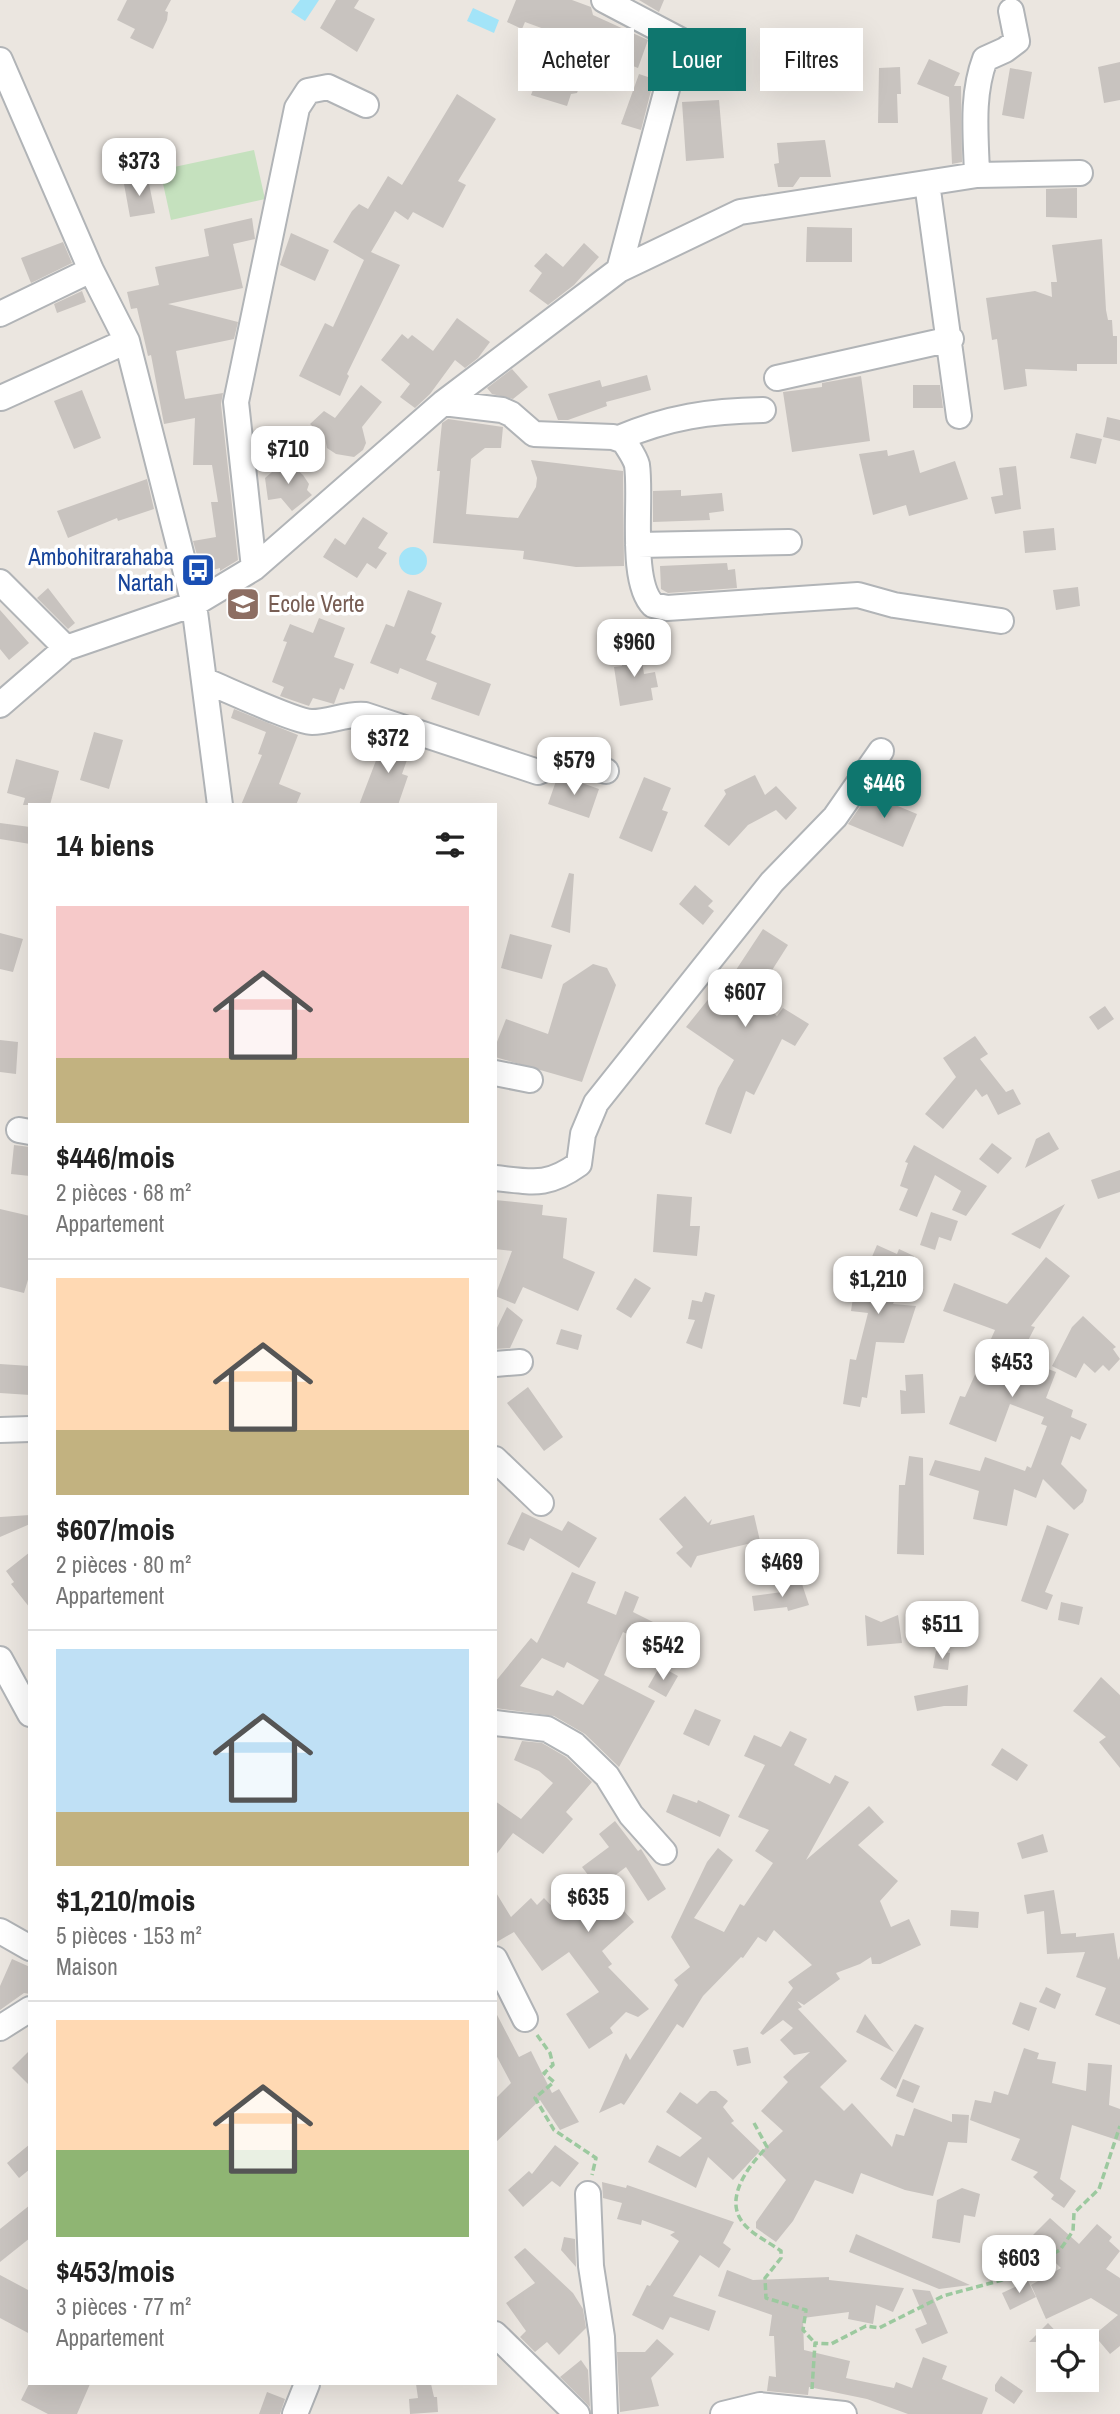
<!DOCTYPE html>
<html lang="fr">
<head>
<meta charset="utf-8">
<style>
	body { margin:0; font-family:"Archivo Narrow",sans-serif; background:#f6f6f6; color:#222; height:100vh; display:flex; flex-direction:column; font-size:26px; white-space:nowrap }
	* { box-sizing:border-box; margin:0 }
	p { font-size:23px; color:#767676 }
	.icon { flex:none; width:38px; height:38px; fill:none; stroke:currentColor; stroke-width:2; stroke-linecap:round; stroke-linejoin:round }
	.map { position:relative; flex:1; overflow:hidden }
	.side { position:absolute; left:28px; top:803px; width:469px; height:1582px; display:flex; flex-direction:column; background:#fff; border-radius:0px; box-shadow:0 7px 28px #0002 }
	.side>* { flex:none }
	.hud { position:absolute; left:518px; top:28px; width:497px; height:63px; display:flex; gap:14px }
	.controls { position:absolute; left:1036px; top:2329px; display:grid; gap:14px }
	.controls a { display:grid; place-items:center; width:63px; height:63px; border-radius:0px; background:#fff; box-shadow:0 7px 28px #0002; font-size:35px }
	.price { position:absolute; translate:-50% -60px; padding:0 16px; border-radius:14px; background:#fff; color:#222; font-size:23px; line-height:46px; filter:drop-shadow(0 2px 4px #0008) }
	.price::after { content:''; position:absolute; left:50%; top:42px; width:21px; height:16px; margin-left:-10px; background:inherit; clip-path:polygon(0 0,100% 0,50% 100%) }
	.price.selected { background:#0f766e; color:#fff }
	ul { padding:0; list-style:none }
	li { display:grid; align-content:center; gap:14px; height:371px; padding:0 28px }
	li+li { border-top:2px solid #e0e0e0 }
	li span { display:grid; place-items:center; height:217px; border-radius:0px; color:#555 }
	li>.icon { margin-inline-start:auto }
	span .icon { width:126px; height:126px; fill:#fffc; stroke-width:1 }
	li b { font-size:30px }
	h2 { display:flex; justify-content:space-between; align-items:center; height:84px; padding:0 28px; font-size:30px }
	.chip { padding:0 24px; border-radius:0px; background:#fff; box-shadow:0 7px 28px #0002; font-size:24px; line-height:63px }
	.chip.selected { background:#0f766e; color:#fff }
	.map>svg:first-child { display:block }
</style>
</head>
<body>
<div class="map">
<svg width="1120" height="2414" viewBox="0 0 1120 2414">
	<rect width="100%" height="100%" fill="#ebe6e0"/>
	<!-- green -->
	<path fill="#c5e1be" d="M254,150L265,199L171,220L160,170Z"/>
	<!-- water -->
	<path fill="#a3e4f8" d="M300,0H319L305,21L291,12Z
		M473,8L499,20L494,33L467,21Z
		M399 561a14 14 0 1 1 28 0a14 14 0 1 1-28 0Z"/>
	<!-- building -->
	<path fill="#c8c3bf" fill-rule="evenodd" d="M127,0H171L165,11L168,12L167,20L153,49L130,38L135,29L117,20Z
		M336,0H359L354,8L375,19L357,52L320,28Z
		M516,0H572L591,7L593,15L648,40L638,68L591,50L578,78L581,82L577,93L571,94L567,106L531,95L555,33L525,22L522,29L507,22Z
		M639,0H664L659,12Z
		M929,59L960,73L954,86H961L962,162L952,164L949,97L917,84Z
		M1120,62V100L1104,103L1098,67Z
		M900,67L901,94H897L898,123H878L879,68Z
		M1010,68L1032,72L1024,119L1002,115Z
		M639,74L654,79L641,130L621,124Z
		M457,94L496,119L458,181L466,185L443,228L413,212L408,220L395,211L371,252L400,265L347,374L349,376L340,396L299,376L325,323L333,327L364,260L333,242L352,211L359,204L368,209L388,176L402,185Z
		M719,100L724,158L686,161L682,102Z
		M825,140L831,177H800L793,187H778L774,164L779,163L777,143Z
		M148,179L155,213L130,217L124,184Z
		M1077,188V218L1046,217V189Z
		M252,218L255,239L233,244L243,288L168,304L238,322L234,339L176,351L185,399L223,393L221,404L238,560L220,571V568L202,573L193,541L216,537L211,502H218L212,465H193L195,418L164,424L151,355L148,356L137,308L131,309L127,292L159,285L155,267L209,256L204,229Z
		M807,227L852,228V262H806Z
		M291,233L329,250L315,281L280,265Z
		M1102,239L1106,310L1108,320H1112L1113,336H1117V364H1077V371L1025,369L1027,386L1004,390L997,339L992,340L986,298L1035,291L1052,297L1051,282H1057L1052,245Z
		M63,242L72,263L31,283L21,258Z
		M584,243L599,257L574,285L548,305L529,291L542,273L534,266L546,253L563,267Z
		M82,291L86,302L57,313L54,304Z
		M457,318L490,342L478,358L465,368L455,360L430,394L415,408L400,397L410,384L381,360L402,334L408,339L412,335L433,351Z
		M512,369L528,387L513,399L492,394L487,388Z
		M647,375L651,390L606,402L607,406L568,420H558L548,394L600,380L602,387Z
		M861,376L870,441L792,452L783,392L822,387V383Z
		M361,385L382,402L362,427L366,443L363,450L354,457L336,454L327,448L325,438L310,424L324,411L335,418Z
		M913,385H940L943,408H913Z
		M82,390L101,438L74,449L54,401Z
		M1107,417L1120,420V441L1103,437Z
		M448,419L503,427L501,448H485L471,459L466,514L518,518L536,487L537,478L531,460L623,471L624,566L576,567L523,559L524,551L433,543L440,471H437L442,423Z
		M1076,433L1102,439L1096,464L1070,458Z
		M887,450L888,456L914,450L920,473L955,461L968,499L909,516L906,505L873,515L859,454Z
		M286,460L303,475L309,484L307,490L312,495L292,511L281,498L268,500L265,478Z
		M1016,466L1021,509L995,514L991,497L1003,495L999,468Z
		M147,479L154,509L118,521L117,518L68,538L57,511Z
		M681,490V496L722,493L724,511L709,513L710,520L653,522V491Z
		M363,517L388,533L378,548L387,553L376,569L367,563L357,578L323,557L335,538L345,545Z
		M1054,528L1056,550L1025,553L1023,531Z
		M727,563L728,570L735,569L737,588L668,593L661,589L660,566Z
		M1078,587L1080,606L1056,610L1053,590Z
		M48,588L75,623L68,629L37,598Z
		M408,590L442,603L431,633L436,636L426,660L491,684L479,716L431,699L437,683L400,668L398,674L370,663L386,624L394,627Z
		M0,610L29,643L9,660L0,649Z
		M319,618L345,628L334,657L354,664L344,690L340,688L334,704L313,698L309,706L280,696L284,687L272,682L287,642L283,641L290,624L313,633Z
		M640,648L644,674L655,672L658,687L651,688L653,700L620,706L614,667L622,666L619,651Z
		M234,709L298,735L279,784L301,793L296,805H241L262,755L258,754L266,732L231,718Z
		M94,732L123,740L109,789L80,780Z
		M385,737L412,746L402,774L408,776L398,805H359Z
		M16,759L59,771L50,805H23L25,798L7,793Z
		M755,775L765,795L776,786L797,808L786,820L776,810L748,825L729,846L704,826L726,794L724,790Z
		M565,777L599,789L589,818L548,804L556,781Z
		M644,777L671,788L662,810L668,812L652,852L619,838Z
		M869,794L917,814L903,847L848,824Z
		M0,823L30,827V844L0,839Z
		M569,873L574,874L570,933L551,927Z
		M695,885L713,901L708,906L714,911L703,925L679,904Z
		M763,929L788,945L755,997L777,1016L783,1008L809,1024L795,1046L782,1039L754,1095L746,1091L731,1134L705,1124L718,1088L734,1060L686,1027L715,991L726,969L734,973Z
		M0,933L23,939L13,972L0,969Z
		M510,934L552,945L542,979L501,968Z
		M593,964L607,968L616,985L582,1082L495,1057V1047L506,1019L548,1034L563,984Z
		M1105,1006L1114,1019L1098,1030L1089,1017Z
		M975,1036L988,1054L980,1059L1006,1092L1013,1089L1021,1104L998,1115L987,1094L982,1097L976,1089L943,1129L925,1114L956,1077L943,1058Z
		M0,1040L18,1042L16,1074L0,1072Z
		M1049,1132L1059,1149L1025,1168L1036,1139Z
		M992,1143L1012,1158L998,1174L979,1159Z
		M14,1145L30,1147V1176L11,1174Z
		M914,1145L987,1186L966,1216L952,1210L961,1191L935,1175L917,1217L899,1210L908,1189L900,1186L908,1163L905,1162Z
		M1120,1170V1192L1098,1199L1091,1180Z
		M657,1194L692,1197L690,1226H700L697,1256L653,1252Z
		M495,1200L543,1205L542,1215L567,1218L563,1258L595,1272L578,1311L523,1287L515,1304L495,1296L512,1251L495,1249Z
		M1065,1204L1040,1249L1011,1234Z
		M0,1209L30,1216V1273L24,1293L0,1287Z
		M931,1212L958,1221L951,1241L939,1237L935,1250L920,1245Z
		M877,1245L897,1254L899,1249L914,1256L893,1304L916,1306L904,1343L876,1342L867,1398L862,1397L860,1407L843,1404L850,1359L856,1360L868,1313L851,1311L854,1291L857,1292Z
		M1046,1257L1070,1276L1031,1326L1035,1327L1019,1358L1056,1372L1046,1398L1073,1410L1071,1417L1087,1424L1080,1440L1071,1436L1061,1464L1087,1490L1083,1502L1074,1510L1043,1479L1036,1498L1014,1489L1007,1526L973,1519L979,1491L929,1475L935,1460L980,1471L985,1457L1025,1471L1027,1466L1031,1468L1047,1426L1041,1424L1044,1417L1010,1404L996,1442L949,1424L960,1396L965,1397L995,1330L943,1311L954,1283L1007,1304Z
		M635,1278L651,1288L631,1318L616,1309Z
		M705,1292L715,1295L702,1349L686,1343L695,1320L688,1319L692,1300L702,1302Z
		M507,1307L523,1320L510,1348L495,1349V1332Z
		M1083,1316L1116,1347L1113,1349L1120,1359L1109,1371L1103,1365L1095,1373L1084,1363L1076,1378L1052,1366L1072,1327Z
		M561,1329L582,1335L578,1350L556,1344Z
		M0,1364L30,1366V1395L0,1393Z
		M923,1374L925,1413L901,1414L900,1390L906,1391L905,1375Z
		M528,1387L563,1437L544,1451L507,1403Z
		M909,1456L923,1458L924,1555L897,1554L899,1485H905Z
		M685,1496L708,1523L712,1519L710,1525L754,1515L760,1541L697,1556L691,1568L676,1553L683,1547L659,1519Z
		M522,1512L562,1531L568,1521L597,1538L579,1568L530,1538L524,1551L507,1544Z
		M30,1515V1524L0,1537V1517Z
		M1047,1525L1069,1534L1045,1592L1053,1595L1047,1610L1021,1601Z
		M30,1552V1608L11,1584L14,1582L6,1571Z
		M572,1572L596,1582L587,1603L616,1615L625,1591L639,1597L633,1612L683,1637L668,1666L654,1659L659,1649L623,1632L604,1675L655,1701L619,1767L585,1734L554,1716L495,1708V1682L531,1638L537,1643ZM542,1658L564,1668L567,1662L599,1680L583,1705L557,1690L553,1696L520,1686Z
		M801,1581L809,1605L788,1611L787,1607L754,1611L752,1596L782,1592L780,1588Z
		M1061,1602L1083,1607L1079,1625L1058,1620Z
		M865,1615L881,1622L898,1615L902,1643L867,1646Z
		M936,1651L950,1653L948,1670L933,1668Z
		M660,1666L678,1676L666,1697L648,1687Z
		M1101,1677L1120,1695V1768L1099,1742L1106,1737L1073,1711Z
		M968,1685L967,1706H944L917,1711L914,1696Z
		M695,1709L721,1720L709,1746L683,1734Z
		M790,1731L807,1739L794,1765L830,1784L835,1775L849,1782L806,1860L869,1806L884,1822L858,1845L898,1881L880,1901L891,1927L909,1919L921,1945L880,1964H872L871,1957L860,1964L836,1973L840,1979L804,2005L797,2001L802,2007L798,2009L847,2061L820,2087L844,2111L852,2103L892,2147L896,2134L904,2136L914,2108L952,2122V2114L969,2115L967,2143L948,2142L933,2196L905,2190L861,2173L853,2194L815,2180L793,2221L776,2242L756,2228V2222L786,2180L760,2153L783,2131L761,2111L788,2082L783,2077L810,2052L794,2055L780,2040L793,2028L783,2020L763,2035L760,2033L793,1988L788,1982L812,1965L774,1930L766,1942L758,1937L743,1958L741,1957L703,1996L683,2028L677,2024L624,2105L621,2103L599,2113L626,2053L630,2060L678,1985L674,1980L690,1967L671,1937L707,1862L718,1848L733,1860L694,1918L724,1932L740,1904L744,1906L773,1863L755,1851L769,1830L738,1817L765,1765L744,1756L754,1735L781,1747Z
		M522,1741L542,1743L566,1757L592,1782L566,1812L573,1819L543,1854L513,1833L495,1856V1801L521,1819L553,1783L539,1771L514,1760Z
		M1002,1748L1028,1765L1017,1781L991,1765Z
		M673,1794L697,1803L698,1800L730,1815L720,1837L666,1812Z
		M615,1821L638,1851L641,1849L666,1889L648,1901L626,1867L601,1886L634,1922L602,1951L612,1964L608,1967L649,2009L638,2017L626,2012L610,2028L613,2033L589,2049L566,2014L599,1992L569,1952L542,1971L514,1932L495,1943V1891L511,1917L531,1898L537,1905L544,1898L562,1917L595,1884L582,1867L609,1847L599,1834Z
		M1043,1834L1048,1852L1022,1859L1017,1843Z
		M1054,1890L1061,1934L1076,1933V1937L1114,1933L1118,1960L1120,1956V2025L1095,2015L1106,1988L1076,1977L1085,1952L1047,1954L1044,1911L1027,1914L1024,1895Z
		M951,1910L979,1912L978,1928L950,1926Z
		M12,1959L30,1967V1994L24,1993L0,2010V1986Z
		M1046,1987L1061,1994L1055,2009L1039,2002Z
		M1020,2002L1037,2008L1029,2031L1012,2024Z
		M495,2011L519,2057L531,2051L552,2093L559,2089L579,2122L560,2130L540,2100L495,2143V2099L511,2083L495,2053Z
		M865,2014L894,2052L856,2032Z
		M915,2024L924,2028L896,2089L880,2079Z
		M748,2047L751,2063L737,2066L733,2050Z
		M1024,2048L1039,2053L1037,2059L1056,2062L1052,2083L1086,2091L1088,2063L1112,2065L1109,2105L1120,2109V2141L1072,2125L1060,2179L1076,2191L1064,2208L1051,2199L1054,2195L1033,2177L1038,2172L1011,2160L1020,2139L970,2120L975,2100L991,2103L994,2091L1008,2095Z
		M30,2050V2086L12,2068Z
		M903,2079L920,2086L913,2103L896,2096Z
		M710,2091H716L728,2101L723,2107L734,2121L731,2123L760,2151L733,2180L708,2157L696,2188L648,2162L657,2145L680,2157L702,2138L666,2112L680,2092L697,2104Z
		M30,2144V2169L19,2178L7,2163Z
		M555,2145L579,2163L560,2187L552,2181L523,2207L508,2190L529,2171L532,2174Z
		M602,2182L626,2188L627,2185L734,2222L723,2243L731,2249L719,2268L700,2255L673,2296L716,2311L709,2331L670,2317L663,2330L632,2315L647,2285L650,2286L679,2241L670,2235L675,2232L642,2220L641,2225L617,2219L622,2203L603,2198Z
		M962,2188L980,2194L975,2217L964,2215L960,2243L932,2238L937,2200Z
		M30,2205V2238L0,2262V2229Z
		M1050,2218L1079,2244L1097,2224L1112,2237L1109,2241L1120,2251L1106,2269L1120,2278V2346L1110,2354L1094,2335L1118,2315L1091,2298L1046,2319L1031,2285L1061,2268L1030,2238Z
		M856,2234L897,2252L970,2285L939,2289L849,2252Z
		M564,2237L575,2239L576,2267L561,2250Z
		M525,2248L573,2293L583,2309L586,2328L559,2355L547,2342L535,2352L520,2337L526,2331L506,2303L535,2283L514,2257Z
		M727,2270L753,2280L829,2277V2280L904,2288L893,2312L876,2305L873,2324L848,2319L849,2312L803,2318L804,2350L850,2361L846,2378L894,2388L896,2382L912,2388L923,2357L947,2366L942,2379L988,2398L982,2414H908L867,2399L809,2387L808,2395L767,2391L769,2376L776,2377L774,2336H769L772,2315L718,2296Z
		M0,2275L30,2291V2334L0,2318Z
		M1028,2281L1036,2297L1010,2310L1002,2293Z
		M912,2289L930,2291L948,2333L922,2344L915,2329L927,2324Z
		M1048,2323L1066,2342H1029Z
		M657,2339L674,2354L651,2378L659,2406L620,2412L617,2352H645Z
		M581,2360L588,2370L590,2407L560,2377Z
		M1001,2376L1023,2391L1014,2404L995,2391V2385Z
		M29,2384H90L77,2414H48L21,2400Z
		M416,2384H431L434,2397H437L438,2412L410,2414L409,2399L418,2398Z
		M267,2392L285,2399L280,2414H259Z"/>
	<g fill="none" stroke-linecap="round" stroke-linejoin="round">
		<!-- minor casing -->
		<g stroke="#b1b4b7" stroke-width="28">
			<path id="minor" d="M604,0L680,40L619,270
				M0,60L91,270L127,341L194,604L220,805
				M977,175C976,136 971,96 985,59L1005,50L1017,41L1011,11
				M927,183L959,416
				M0,314L91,270
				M777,378L951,339
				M1,398L127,341
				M443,403L502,410L511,414L534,434L613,437L624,441C628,448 635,457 637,465C642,499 629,581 653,605L667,608L858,595L894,605L1001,621
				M619,438C669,417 709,411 763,410
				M638,545L789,542
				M254,568L236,402L297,108L308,91L328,87L366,105
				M0,582L66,648
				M206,681C226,689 296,722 312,722C330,722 347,713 365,715L538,772L565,761L606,771
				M0,705L66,648L194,604L254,568L443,403L619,270L740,212L977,175L1080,173
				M495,1073L530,1080
				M19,1130L30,1132
				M495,1178C533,1182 547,1187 579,1164L583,1134L596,1103L772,882L835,817L881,751
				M495,1364L520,1362
				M0,1430L30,1429
				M495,1459L541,1503
				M0,1659L30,1714
				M495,1723L547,1729L575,1745L607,1776L631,1815L664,1852
				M0,1931L30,1948
				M495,1959L525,2019
				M0,2028L30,2009
				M588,2194L591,2266L602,2337L605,2414
				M495,2334L577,2414
				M295,2414L307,2384
				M723,2414L760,2405L844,2414"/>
		</g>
		<!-- path -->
		<path stroke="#9cc99f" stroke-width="3.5" stroke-dasharray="7 3.5" stroke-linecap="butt" d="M537,2035L550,2053L553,2065L544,2073L554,2082L535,2098L554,2130L596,2158L592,2175
			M754,2123L767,2147C750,2164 725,2196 741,2220C749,2233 769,2242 781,2251V2258L765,2278L766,2298L806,2310L803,2330L815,2343
			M812,2389L815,2343L831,2344L866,2326L879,2328L943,2296L1002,2280L1060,2250L1073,2231L1074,2213L1099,2189L1120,2126"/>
		<!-- minor -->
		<use href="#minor" stroke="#fff" stroke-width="24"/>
	</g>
	<!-- icons -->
	<defs>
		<g id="bus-square" transform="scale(1.75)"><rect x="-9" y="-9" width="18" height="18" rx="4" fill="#1a4fb4" stroke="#fff"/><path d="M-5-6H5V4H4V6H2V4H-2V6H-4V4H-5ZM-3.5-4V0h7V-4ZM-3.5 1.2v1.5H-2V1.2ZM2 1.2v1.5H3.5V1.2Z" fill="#fff"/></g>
		<g id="school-square" transform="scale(1.75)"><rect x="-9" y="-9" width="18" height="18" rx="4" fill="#8d6e63" stroke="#fff"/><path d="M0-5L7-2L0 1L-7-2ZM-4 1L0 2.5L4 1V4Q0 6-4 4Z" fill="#fff"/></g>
	</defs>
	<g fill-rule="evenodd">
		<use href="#bus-square" x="198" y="570"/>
		<use href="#school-square" x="243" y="604"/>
	</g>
	<g text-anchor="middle" stroke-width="7" stroke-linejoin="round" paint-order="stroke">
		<!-- transit labels -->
		<g font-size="23" fill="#164399" stroke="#fff" text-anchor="end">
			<text x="174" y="565">Ambohitrarahaba<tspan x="174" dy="26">Nartah</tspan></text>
		</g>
		<!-- education labels -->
		<g font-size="23" fill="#785e54" stroke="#fff" text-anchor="start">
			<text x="268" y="612">Ecole Verte</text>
		</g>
	</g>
</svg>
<div class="controls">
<a><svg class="icon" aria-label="locate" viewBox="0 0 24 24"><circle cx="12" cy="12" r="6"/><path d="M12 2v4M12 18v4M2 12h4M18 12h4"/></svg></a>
</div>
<b class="price" style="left:139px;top:198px">$373</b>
<b class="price" style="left:288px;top:486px">$710</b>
<b class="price" style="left:634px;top:679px">$960</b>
<b class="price" style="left:388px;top:775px">$372</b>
<b class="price" style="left:574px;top:797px">$579</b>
<b class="price selected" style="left:884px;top:820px">$446</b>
<b class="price" style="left:745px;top:1029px">$607</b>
<b class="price" style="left:878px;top:1316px">$1,210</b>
<b class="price" style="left:1012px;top:1399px">$453</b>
<b class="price" style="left:782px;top:1599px">$469</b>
<b class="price" style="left:942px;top:1661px">$511</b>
<b class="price" style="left:663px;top:1682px">$542</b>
<b class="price" style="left:588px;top:1934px">$635</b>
<b class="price" style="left:1019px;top:2295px">$603</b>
<div class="hud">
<a class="chip">Acheter</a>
<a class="chip selected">Louer</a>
<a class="chip">Filtres</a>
</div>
<section class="side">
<h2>14 biens<svg class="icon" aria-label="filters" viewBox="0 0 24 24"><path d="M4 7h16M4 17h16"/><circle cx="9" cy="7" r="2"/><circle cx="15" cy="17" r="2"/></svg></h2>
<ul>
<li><span style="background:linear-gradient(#f6c9c9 70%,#c2b280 0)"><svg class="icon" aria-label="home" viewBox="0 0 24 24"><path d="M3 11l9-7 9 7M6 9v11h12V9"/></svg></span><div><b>$446/mois</b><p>2 pièces · 68 m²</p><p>Appartement</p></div></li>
<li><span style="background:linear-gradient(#ffd9b3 70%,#c2b280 0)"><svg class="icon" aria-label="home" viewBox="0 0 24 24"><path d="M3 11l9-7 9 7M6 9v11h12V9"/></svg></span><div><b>$607/mois</b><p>2 pièces · 80 m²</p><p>Appartement</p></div></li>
<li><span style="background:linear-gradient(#bfe0f5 75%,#c2b280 0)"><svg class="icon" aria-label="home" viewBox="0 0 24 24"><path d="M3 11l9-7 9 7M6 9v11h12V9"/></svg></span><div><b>$1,210/mois</b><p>5 pièces · 153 m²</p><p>Maison</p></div></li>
<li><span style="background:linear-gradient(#ffd9b3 60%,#8fb573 0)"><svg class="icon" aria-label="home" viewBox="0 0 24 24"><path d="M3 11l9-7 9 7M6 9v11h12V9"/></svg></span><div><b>$453/mois</b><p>3 pièces · 77 m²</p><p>Appartement</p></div></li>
</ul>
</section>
</div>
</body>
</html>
